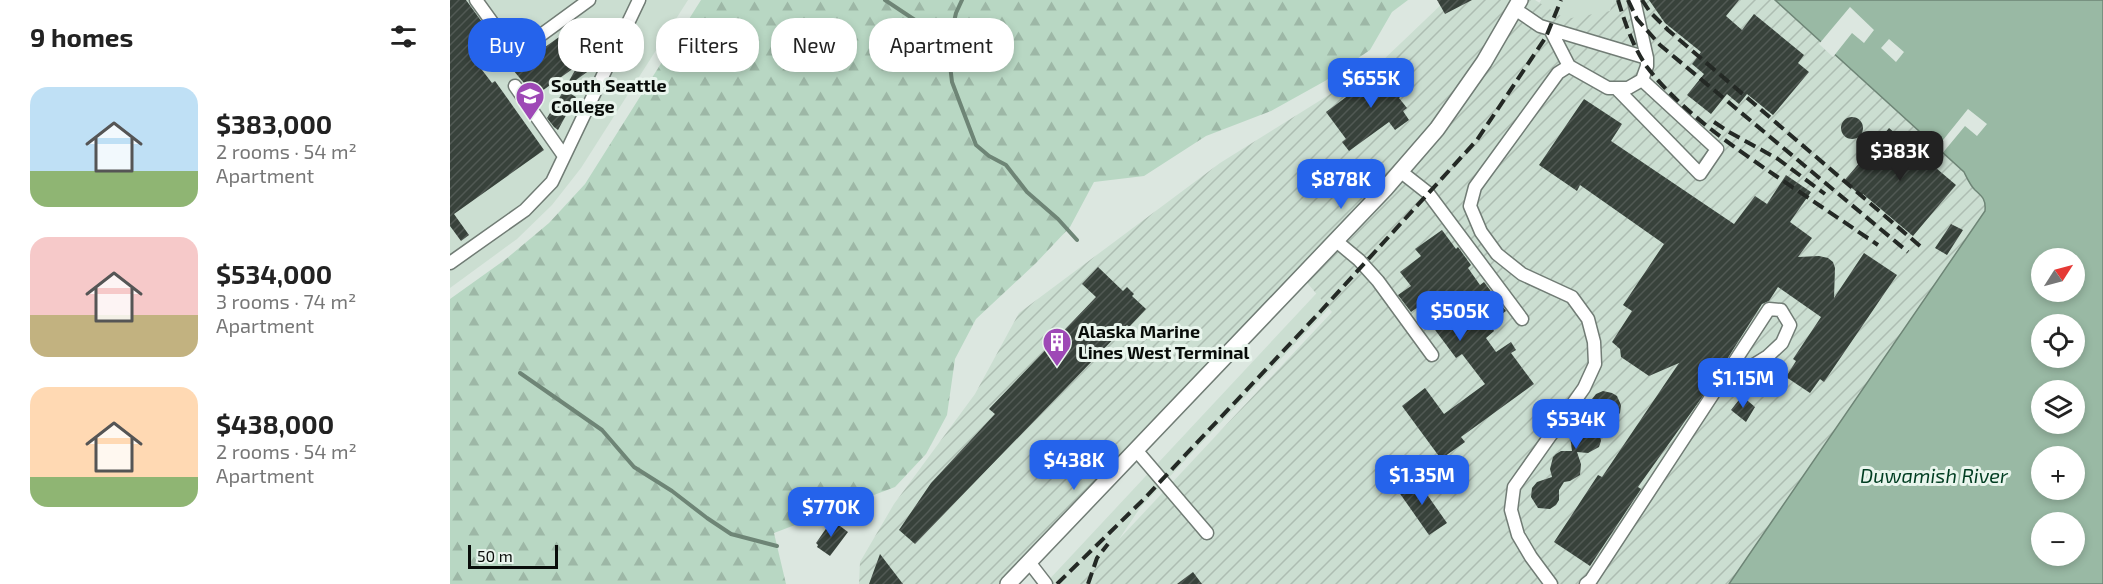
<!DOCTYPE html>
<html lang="en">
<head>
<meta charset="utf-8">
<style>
	body { margin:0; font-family:"Exo 2",sans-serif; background:#f2f2f2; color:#222; height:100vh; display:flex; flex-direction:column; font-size:22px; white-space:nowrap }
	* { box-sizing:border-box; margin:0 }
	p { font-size:20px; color:#767676 }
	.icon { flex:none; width:33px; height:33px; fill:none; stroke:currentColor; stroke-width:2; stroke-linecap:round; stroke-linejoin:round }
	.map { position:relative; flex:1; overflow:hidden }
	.sheet { display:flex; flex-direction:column; background:#fff; width:450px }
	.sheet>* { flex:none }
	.banner { position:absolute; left:18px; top:18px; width:570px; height:54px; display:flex; gap:12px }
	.needle { width:39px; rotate:54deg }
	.tools { position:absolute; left:1581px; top:248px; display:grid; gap:12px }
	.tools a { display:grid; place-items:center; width:54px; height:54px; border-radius:50%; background:#fff; box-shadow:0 3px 9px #0003; font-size:30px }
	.scale { position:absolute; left:18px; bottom:15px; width:90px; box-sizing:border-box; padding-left:6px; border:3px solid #090d0a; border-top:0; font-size:16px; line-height:21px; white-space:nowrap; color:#090d0a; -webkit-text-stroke:4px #e9f5ed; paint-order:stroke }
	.price { position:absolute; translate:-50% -51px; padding:0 14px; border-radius:12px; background:#2563eb; color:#fff; font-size:20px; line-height:39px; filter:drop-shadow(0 2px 3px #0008) }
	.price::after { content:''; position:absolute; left:50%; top:36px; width:18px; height:14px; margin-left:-9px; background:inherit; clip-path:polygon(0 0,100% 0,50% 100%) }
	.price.active { background:#222; color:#fff }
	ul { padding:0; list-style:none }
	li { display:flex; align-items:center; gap:18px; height:150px; padding:0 30px }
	li span { display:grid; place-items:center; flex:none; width:168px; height:120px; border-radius:18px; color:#555 }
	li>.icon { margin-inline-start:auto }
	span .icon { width:72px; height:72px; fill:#fffc; stroke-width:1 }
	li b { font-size:26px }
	h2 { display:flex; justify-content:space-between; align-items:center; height:72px; padding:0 30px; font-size:26px }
	.tag { padding:0 21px; border-radius:24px; background:#fff; box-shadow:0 3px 9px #0003; font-size:21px; line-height:54px }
	.tag.active { background:#2563eb; color:#fff }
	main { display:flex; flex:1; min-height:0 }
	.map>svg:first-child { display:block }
</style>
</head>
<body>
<main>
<section class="sheet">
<h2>9 homes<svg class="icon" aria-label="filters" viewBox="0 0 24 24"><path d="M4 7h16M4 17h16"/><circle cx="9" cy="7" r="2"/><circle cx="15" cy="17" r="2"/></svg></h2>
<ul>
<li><span style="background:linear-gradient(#bfe0f5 70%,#8fb573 0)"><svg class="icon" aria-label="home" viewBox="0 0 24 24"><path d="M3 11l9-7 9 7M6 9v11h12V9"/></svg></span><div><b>$383,000</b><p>2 rooms · 54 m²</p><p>Apartment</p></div></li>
<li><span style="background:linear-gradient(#f6c9c9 65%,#c2b280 0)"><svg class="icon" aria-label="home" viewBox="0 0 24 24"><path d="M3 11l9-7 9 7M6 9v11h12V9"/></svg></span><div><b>$534,000</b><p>3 rooms · 74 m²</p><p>Apartment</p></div></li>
<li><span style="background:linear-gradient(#ffd9b3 75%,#8fb573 0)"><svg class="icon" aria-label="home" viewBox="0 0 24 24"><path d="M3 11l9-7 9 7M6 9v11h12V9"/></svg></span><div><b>$438,000</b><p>2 rooms · 54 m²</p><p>Apartment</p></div></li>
</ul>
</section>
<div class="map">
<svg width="1653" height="584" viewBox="0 0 1653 584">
	<defs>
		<pattern id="industrial-furrows" width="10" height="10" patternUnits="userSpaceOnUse" patternTransform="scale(1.5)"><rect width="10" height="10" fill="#cbded1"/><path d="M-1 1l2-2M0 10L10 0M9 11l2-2" fill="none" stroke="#adbdb2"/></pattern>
		<pattern id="forest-firs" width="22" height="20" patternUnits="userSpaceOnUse" patternTransform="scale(1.5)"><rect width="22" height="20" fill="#b8d7c3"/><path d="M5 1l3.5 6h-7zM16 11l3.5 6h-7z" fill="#9db7a6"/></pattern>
		<pattern id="building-hatch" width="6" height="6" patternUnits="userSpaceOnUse" patternTransform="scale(1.5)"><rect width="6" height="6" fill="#38423b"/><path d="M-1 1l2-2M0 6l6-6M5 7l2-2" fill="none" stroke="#515954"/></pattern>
	</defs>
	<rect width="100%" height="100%" fill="#dce7e0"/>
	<!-- built -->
	<path fill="#cbded1" d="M0,0H238L131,168L102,205L67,239L0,288Z
		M1091,0H1163L1160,11L690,508L665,545L647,584H595L948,206L1067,44Z"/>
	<!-- industrial -->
	<path fill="url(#industrial-furrows)" d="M996,0H1085L1116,19L1160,11L1163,0H1325L1483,143L1514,172L1524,189L1532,194L1535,203V211L1279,584H627L882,312L847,271L562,584H409L410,562L444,504L525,394L569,313L770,163L930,63Z"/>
	<!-- forest -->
	<path fill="url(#forest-firs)" d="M251,0H958L942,12L920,50L875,81L821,111L756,136L694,176L644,182L620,227L586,263L526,319L505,359L497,415L476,454L445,487L324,533L336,584H0V299L56,259L99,223L135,184Z"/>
	<!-- water -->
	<path fill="#99b9a4" stroke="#6e8576" stroke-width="1.5" fill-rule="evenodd" d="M1325,0H1653V584H1279L1535,211C1536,200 1533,197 1525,190C1520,185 1517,178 1514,172ZM1592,258H1624V291H1592ZM1592,324H1624V357H1592ZM1592,390H1624V423H1592ZM1592,456H1624V489H1592ZM1592,522H1624V555H1592Z"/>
	<!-- pier -->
	<path fill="#dce7e0" d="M1400,7L1424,30L1414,43L1402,33L1383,57L1369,44Z
		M1439,39L1454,52L1446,62L1431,48Z
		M1518,109L1537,124L1527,136L1515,126L1491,155L1485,150Z"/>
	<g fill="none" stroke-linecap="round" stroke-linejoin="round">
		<!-- stream -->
		<path stroke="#6e8576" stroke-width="4" d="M435,0L498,42
			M512,0L506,13L498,48L502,82L526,145L539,156L556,165L577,192L608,219L627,240
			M70,373L152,430L184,467L222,491L257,518L281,534L327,546"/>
	</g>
	<!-- building -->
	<path fill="url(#building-hatch)" d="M0,0H16L32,22L31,54L19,53L42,83L45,81L94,150L4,214L19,235L11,241L0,226Z
		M987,0H1022L995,14Z
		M1199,0H1289L1276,16L1292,30L1304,14L1354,55L1348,63L1359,72L1323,115L1297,94L1289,104L1277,94L1261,114L1237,95L1254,74L1242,64L1251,52L1215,23Z
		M130,22L153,53L140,62L144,67L115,88L128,65L85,96L63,70Z
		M955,71L958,90L949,98L957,108L953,111L959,120L945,130L939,122L899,151L892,142L896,139L876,112L930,72L938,83Z
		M114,90L126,97L108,130L104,127L97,118Z
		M1134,99L1172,124L1161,141L1284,224L1305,196L1317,204L1336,175L1361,192L1340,222L1362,238L1348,257L1369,256L1378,258L1383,262L1385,268L1384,298L1414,253L1447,275L1374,382L1370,379L1360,393L1336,377L1346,361L1343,359L1371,317L1328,287L1319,301L1312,304L1260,386L1188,487L1191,489L1140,566L1104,542L1148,475L1152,477L1229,363L1199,376L1171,357L1170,349L1162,342L1182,311L1173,305L1214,244L1130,185L1127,191L1089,165Z
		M1391 128a11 11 0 1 1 22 0a11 11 0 1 1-22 0Z
		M1439,128L1506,185L1463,236L1413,194L1411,196L1394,181Z
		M1501,224L1513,230L1497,255L1485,248Z
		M992,230L1006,249L1008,247L1021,265L1018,268L1030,285L1034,282L1056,311L1044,320L1048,325L1043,329L1044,331L1036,338L1046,352L1061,342L1066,350L1061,353L1084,384L1011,437L1015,442L991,459L952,406L975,388L994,414L1035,384L1012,354L1006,358L968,307L961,312L948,295L961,286L950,272L971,256L965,249Z
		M648,267L673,291L677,287L684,294L682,296L696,309L679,327L677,325L465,544L449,530L481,483L545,414L539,409L646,297L632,284Z
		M1153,391L1162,393L1167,396L1171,405L1170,413L1165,419L1155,422L1149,429L1151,441L1149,447L1138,453L1127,452L1131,464L1130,475L1120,481L1114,482L1109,490V500L1106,505L1100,509L1088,508L1081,497L1082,488L1087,482L1102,477L1100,469L1103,457L1106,454L1111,451H1122L1120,436L1125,426L1132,422H1143L1139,409L1142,399L1146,394Z
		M1292,396L1305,407L1296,422L1281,410Z
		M964,476L997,523L979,535L946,488Z
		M382,520L398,532L380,556L367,547L368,545L366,543Z
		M430,554L453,584H419Z
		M743,572L752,584H727Z"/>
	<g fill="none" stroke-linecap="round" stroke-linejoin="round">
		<!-- minor casing -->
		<g stroke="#717c75" stroke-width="15">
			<path id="minor" d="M26,0L65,54L139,0
				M1065,9L1090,26L1197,58
				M1100,29L1119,66
				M65,86L114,156
				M1166,88L1250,174L1267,149L1192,80
				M950,171L978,193L1072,319
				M885,240L909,260L928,281L982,355
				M0,263L75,210L102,182L189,0
				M1319,309L1331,310L1340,325L1332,343L1318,356L1268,387Z
				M686,450L757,533
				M579,562L596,584
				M1101,584L1081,557L1068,535L1061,510L1064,487L1134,388L1145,364L1144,342L1138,319L1122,297L1072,274L1047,254L1031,232L1020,206L1025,187L1108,73L1119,66L1158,88H1178L1192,80L1197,66V58L1184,0
				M1136,584L1141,580L1263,394"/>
		</g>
		<!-- major casing -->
		<g stroke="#717c75" stroke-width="18">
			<path id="major" d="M558,584L935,189L987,129L1034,62L1070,0"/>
		</g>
		<!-- minor -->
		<use href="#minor" stroke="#fff" stroke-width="12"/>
		<!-- major -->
		<use href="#major" stroke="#fff" stroke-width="15"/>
		<!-- rail -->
		<path stroke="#242925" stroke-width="4" stroke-dasharray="12 6" stroke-linecap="butt" d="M1168,0C1175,23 1183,47 1197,67C1230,110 1282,146 1326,176C1360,199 1394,222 1428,245
			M1178,0L1187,19L1210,45L1458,252
			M1192,0L1200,12L1218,30L1470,246
			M1264,122L1279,132L1328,159L1375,194
			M607,584L692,501L870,312L1027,140L1096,37L1111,0
			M638,584L647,558L658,544"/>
	</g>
	<!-- icons -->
	<defs>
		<g id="university-pin" transform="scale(1.5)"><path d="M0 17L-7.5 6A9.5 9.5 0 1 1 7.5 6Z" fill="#9e49b6" stroke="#e9f5ed"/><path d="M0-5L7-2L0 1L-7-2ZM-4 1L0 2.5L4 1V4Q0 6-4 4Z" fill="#fff"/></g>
		<g id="building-pin" transform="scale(1.5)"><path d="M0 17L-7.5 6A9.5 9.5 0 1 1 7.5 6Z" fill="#9e49b6" stroke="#e9f5ed"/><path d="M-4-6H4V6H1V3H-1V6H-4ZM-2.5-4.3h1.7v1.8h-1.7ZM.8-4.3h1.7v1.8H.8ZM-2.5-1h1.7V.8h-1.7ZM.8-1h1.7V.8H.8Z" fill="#fff"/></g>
	</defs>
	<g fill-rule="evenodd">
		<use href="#university-pin" x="80" y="96"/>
		<use href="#building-pin" x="607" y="342"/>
	</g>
	<g text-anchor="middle" stroke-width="6" stroke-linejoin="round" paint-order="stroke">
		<!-- poi labels -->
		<g font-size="18" font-weight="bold" fill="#090d0a" stroke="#e9f5ed" text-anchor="start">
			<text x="101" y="92">South Seattle<tspan x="101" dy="21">College</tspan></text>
			<text x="628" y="338">Alaska Marine<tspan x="628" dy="21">Lines West Terminal</tspan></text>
		</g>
		<!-- water labels -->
		<g font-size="20" font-style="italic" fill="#003d21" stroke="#e9f5ed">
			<text x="1484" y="483">Duwamish River</text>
		</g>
	</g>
</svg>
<div class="tools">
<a><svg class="needle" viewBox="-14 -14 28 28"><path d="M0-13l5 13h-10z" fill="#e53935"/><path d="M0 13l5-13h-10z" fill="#767676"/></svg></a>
<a><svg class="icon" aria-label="locate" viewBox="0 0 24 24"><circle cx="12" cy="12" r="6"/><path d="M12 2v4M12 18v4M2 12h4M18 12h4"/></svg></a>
<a><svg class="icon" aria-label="layers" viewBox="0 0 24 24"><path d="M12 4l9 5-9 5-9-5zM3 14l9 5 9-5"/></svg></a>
<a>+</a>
<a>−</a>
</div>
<div class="scale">50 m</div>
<b class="price" style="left:921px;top:109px">$655K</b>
<b class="price active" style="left:1450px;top:182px">$383K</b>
<b class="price" style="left:891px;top:210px">$878K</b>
<b class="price" style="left:1010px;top:342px">$505K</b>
<b class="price" style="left:1293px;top:409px">$1.15M</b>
<b class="price" style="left:1126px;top:450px">$534K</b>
<b class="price" style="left:624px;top:491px">$438K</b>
<b class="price" style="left:972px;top:506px">$1.35M</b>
<b class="price" style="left:381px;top:538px">$770K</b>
<div class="banner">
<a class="tag active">Buy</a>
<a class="tag">Rent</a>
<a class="tag">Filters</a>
<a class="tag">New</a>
<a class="tag">Apartment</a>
</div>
</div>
</main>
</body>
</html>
